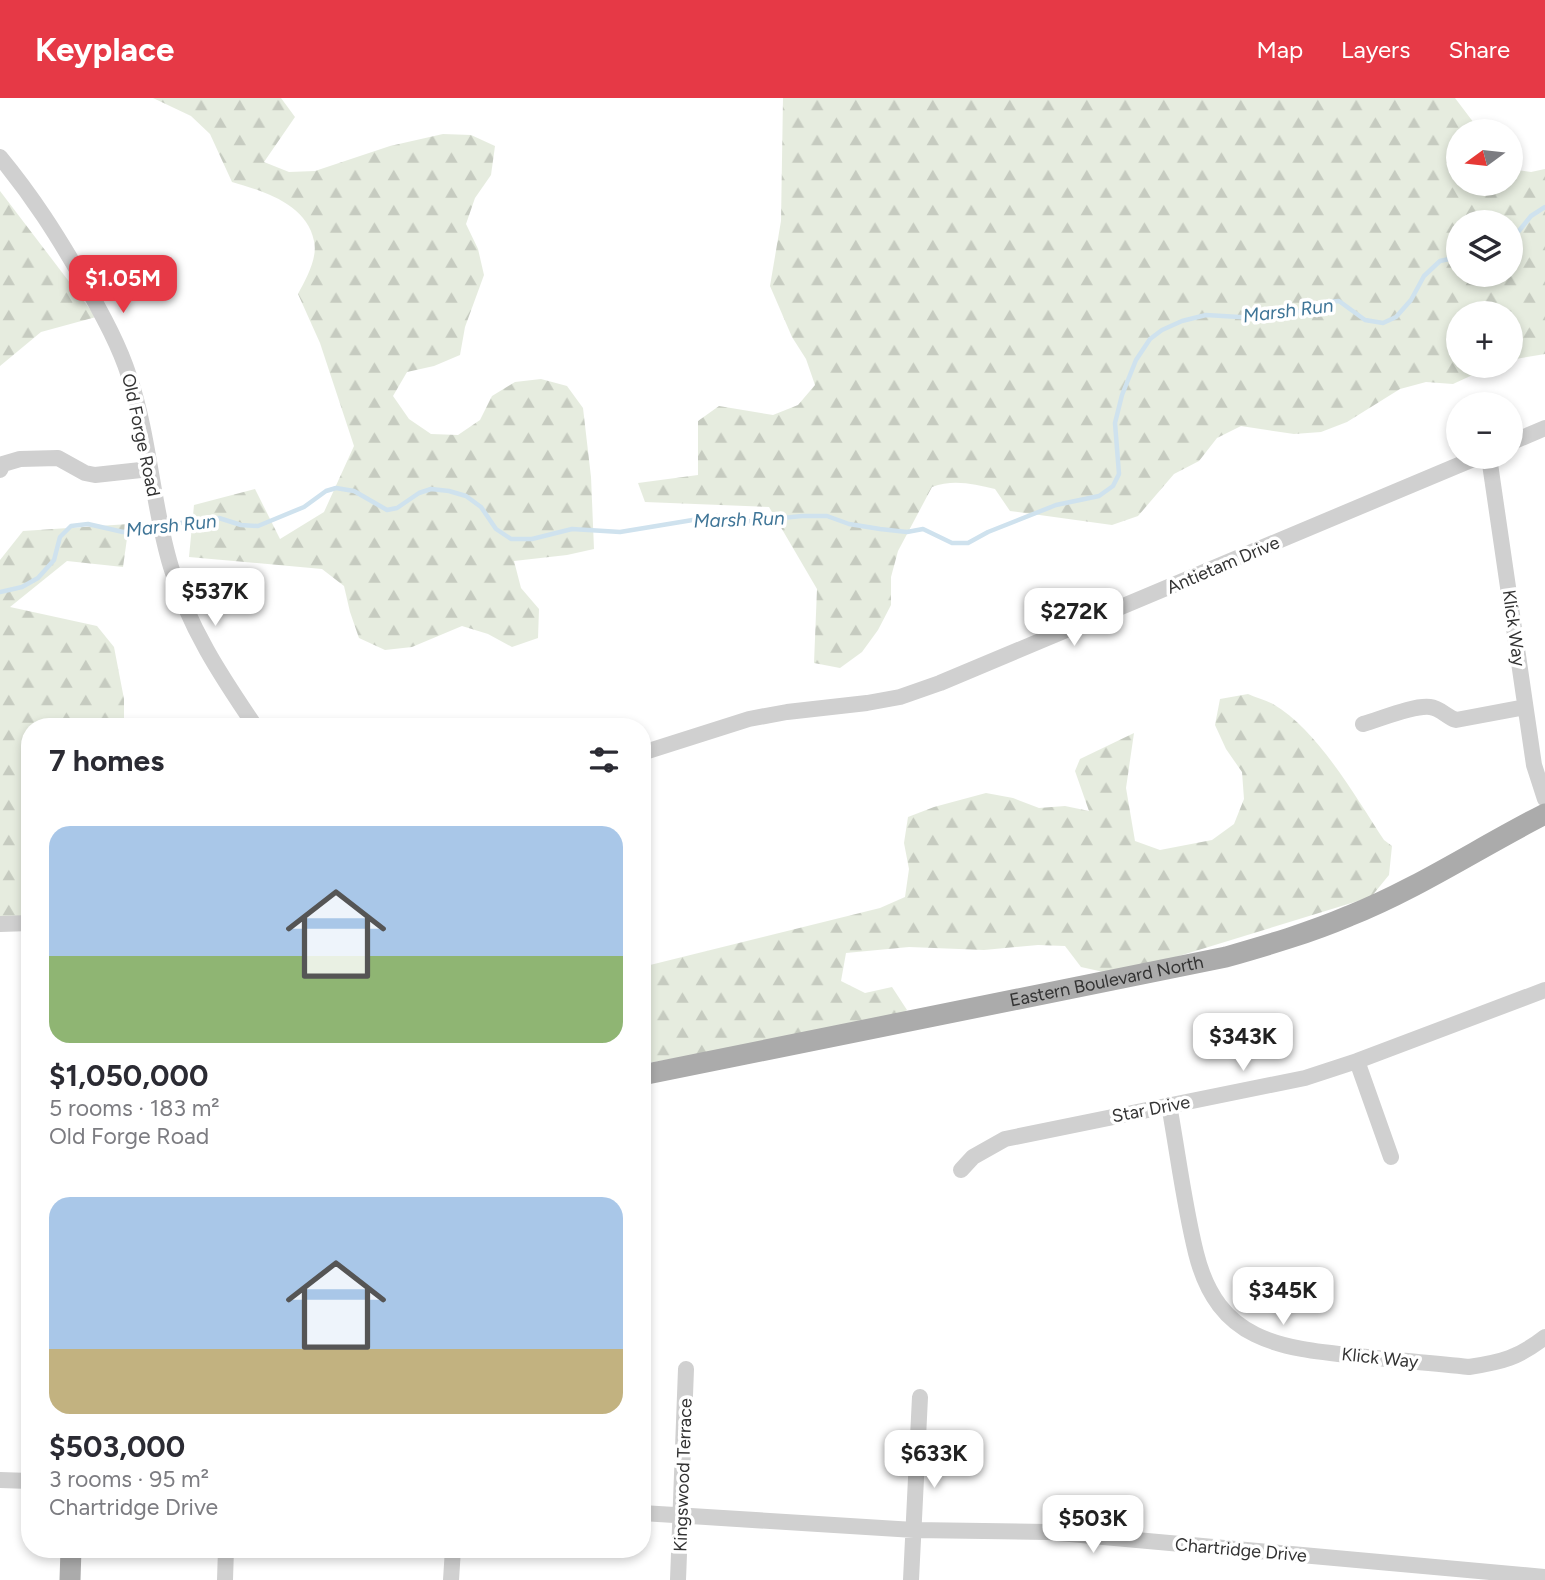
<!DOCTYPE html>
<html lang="en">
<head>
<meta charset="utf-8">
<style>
	body { margin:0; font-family:Figtree,sans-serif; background:#f7f7f7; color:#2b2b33; height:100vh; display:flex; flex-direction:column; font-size:26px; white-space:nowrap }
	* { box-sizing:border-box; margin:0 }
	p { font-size:23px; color:#7c7c81 }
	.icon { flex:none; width:38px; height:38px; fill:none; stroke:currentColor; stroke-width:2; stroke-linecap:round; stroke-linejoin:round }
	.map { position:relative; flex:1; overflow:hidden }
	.details { position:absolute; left:21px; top:620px; width:630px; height:840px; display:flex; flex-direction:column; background:#fff; border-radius:28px; box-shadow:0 4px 10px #0003 }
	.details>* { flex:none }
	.needle { width:46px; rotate:255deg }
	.tools { position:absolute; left:1446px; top:21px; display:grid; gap:14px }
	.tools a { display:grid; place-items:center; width:77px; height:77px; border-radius:50%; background:#fff; box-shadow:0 4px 10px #0003; font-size:35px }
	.price { position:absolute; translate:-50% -60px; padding:0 16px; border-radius:14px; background:#fff; color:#222; font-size:23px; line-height:46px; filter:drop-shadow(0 2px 4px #0008) }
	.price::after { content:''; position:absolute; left:50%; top:42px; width:21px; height:16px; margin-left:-10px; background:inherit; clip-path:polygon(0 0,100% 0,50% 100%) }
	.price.active { background:#e63946; color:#fff }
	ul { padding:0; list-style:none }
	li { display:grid; align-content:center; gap:14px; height:371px; padding:0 28px }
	li span { display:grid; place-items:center; height:217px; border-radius:21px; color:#555 }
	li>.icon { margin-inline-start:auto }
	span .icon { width:126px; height:126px; fill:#fffc; stroke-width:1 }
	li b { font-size:30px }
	h2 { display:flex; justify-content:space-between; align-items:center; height:84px; padding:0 28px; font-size:30px }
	header { display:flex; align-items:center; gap:42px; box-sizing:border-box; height:98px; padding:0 35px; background:#e63946; color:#fff }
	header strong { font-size:33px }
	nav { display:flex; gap:38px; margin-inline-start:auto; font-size:24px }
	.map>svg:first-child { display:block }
</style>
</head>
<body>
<header>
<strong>Keyplace</strong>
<nav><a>Map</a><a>Layers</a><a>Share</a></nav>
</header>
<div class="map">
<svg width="1545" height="1482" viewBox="0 0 1545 1482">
	<defs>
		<pattern id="forest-firs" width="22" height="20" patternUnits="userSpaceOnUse" patternTransform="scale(1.75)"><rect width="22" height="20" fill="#e6ecdf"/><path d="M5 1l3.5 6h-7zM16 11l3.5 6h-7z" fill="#c6cbc0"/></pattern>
	</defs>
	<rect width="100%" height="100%" fill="#fff"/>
	<!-- forest -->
	<path fill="url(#forest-firs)" fill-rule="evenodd" d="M153,0H281L295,19L264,64L289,74L315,73L390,48L443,36L471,37L495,48L491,77L475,100L466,126L478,151L484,177L465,229L460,257L434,268L407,274L393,298L409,321L431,336L458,337L480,322L492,298L515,284L541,281L567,288L583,310L591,379L594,451L567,457L514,463L521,490L539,511L538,540L512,549L488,536L462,528L412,549L385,552L359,540L350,514L344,488L322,471L189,459L194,407L255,391L280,441L324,414L354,348L320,245L298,196C306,181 318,160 314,143C307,106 263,93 232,84L210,36L191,18Z
		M783,0H1455L1480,33H1458V86H1510V71L1531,74L1545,71V256L1510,262V215H1458V268H1492L1453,286L1426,284L1400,291L1347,324L1321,334L1294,336L1241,328L1217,340L1199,363L1174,376L1138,418L1112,427L1010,413L995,391C974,386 953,381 932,389L898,453L891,479V507L878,532L862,554L840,570L814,565L817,491L769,409L645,404L638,385L698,377V323L719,308L773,317L798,307L815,287L806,261L792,239L770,188L781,123ZM1458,124H1510V177H1458Z
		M0,93L96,219L41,234L0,268Z
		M129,426L123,469L67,463L10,509L97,528L114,549L124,601V628H30V818L0,819V462L23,433Z
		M1248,596C1256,600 1266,602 1273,606C1318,632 1356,700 1384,742L1392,748L1389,777L1371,799L1117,877L1081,869L1065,848L1038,847L984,852L909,849L846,855L841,883L865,895L892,889L907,912L885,928H863L642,966V869L880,810L905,799L909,771L904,745L908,719L934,709L986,695L1013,700L1039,710L1065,708L1089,713L1075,673L1080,661L1134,635L1126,690L1135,743L1160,752L1212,742L1234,726L1244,701L1242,674L1226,651L1215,627L1220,601Z"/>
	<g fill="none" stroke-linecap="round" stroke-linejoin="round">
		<!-- stream -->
		<path stroke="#cfe2ee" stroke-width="4.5" d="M1510,144L1531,118L1545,109
			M165,427L219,420L241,427L258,428L304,409L326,393L336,390L354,393L387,412L397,410L419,395L431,391L449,393L466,398L481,409L496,431L511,441H532L572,431L620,434L717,418L741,424L802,418H827L849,426L880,431L907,434L923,431L952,445H968L988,434L1056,407L1099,398L1113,388L1119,376L1115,325L1122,297L1136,262L1150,241L1162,232L1182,223L1206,217L1256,220L1306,212L1325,204L1339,203L1365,222L1383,225L1396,219L1411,202L1424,178L1440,163L1458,159
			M0,494L22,489L38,480L54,462L60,439L71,428L88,426L123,434L156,428"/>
		<!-- minor -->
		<path stroke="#d0d0d0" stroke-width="16" d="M0,59C33,99 57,137 83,182C100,213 118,244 129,278C150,340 152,407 171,469C188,528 221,578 255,628
			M1510,345L1545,330
			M1489,359L1534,667L1545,701
			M0,372L3,366L20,361L58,360L85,375L95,377L150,371
			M1363,626C1381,621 1413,607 1430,609C1440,610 1447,619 1456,622L1525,609
			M642,655L749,621L787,614L867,605L900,599L940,585L1478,359
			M0,826L30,825
			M1357,963L1391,1059
			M1169,1007C1178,1056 1184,1107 1196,1155C1218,1244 1280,1250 1357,1258C1395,1262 1432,1265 1469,1269C1502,1264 1518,1260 1545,1239
			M961,1072L973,1059L1005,1041L1305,980L1357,963L1545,892
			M0,1382L30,1383
			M642,1415L914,1432L1048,1434L1545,1479
			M225,1482L226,1451
			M451,1482L453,1451
			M678,1482L686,1271
			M911,1482L920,1299"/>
		<!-- major -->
		<g stroke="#ababab" stroke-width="21">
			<path id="s1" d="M642,977L1226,859C1268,847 1309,835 1349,818C1417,791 1480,749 1545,716"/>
			<path d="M70,1482L71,1451"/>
		</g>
	</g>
	<g text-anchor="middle" stroke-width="7" stroke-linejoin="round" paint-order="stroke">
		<!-- street labels -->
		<g font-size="18" fill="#333" stroke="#fff">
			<text transform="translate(141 337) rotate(78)" y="6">Old Forge Road</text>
			<text transform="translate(1223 467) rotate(-23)" y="6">Antietam Drive</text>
			<text transform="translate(1514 530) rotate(82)" y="6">Klick Way</text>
			<text dy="6" stroke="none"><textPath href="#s1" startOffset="474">Eastern Boulevard North</textPath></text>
			<text transform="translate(1151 1011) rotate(-11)" y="6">Star Drive</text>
			<text transform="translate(1380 1260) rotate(6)" y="6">Klick Way</text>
			<text transform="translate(683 1377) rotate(-88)" y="6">Kingswood Terrace</text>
			<text transform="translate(1241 1452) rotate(5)" y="6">Chartridge Drive</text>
		</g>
		<!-- water labels -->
		<g font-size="19" font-style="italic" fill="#3f7597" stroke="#fff">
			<text transform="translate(1288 212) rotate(-7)" y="7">Marsh Run</text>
			<text transform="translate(739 421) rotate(-2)" y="7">Marsh Run</text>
			<text transform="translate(171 427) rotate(-6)" y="7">Marsh Run</text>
		</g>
	</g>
</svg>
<div class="tools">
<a><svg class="needle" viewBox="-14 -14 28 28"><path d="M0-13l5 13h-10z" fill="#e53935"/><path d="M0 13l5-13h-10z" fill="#7c7c81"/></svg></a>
<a><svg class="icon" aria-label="layers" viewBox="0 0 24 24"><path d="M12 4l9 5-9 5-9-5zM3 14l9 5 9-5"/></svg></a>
<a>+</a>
<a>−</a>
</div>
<b class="price active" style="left:123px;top:217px">$1.05M</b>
<b class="price" style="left:215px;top:530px">$537K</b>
<b class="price" style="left:1074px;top:550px">$272K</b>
<b class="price" style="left:1243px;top:975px">$343K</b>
<b class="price" style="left:1283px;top:1229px">$345K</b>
<b class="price" style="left:934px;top:1392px">$633K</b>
<b class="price" style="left:1093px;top:1457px">$503K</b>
<section class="details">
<h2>7 homes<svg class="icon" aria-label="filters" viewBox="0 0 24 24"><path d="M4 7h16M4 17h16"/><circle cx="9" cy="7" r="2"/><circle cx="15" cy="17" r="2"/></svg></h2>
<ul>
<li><span style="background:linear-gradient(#a9c7e8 60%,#8fb573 0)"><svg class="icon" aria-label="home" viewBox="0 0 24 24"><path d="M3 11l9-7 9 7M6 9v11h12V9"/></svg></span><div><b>$1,050,000</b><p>5 rooms · 183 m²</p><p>Old Forge Road</p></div></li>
<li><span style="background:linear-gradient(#a9c7e8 70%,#c2b280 0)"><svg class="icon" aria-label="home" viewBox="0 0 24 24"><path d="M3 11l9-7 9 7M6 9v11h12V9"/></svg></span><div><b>$503,000</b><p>3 rooms · 95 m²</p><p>Chartridge Drive</p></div></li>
</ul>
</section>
</div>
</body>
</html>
